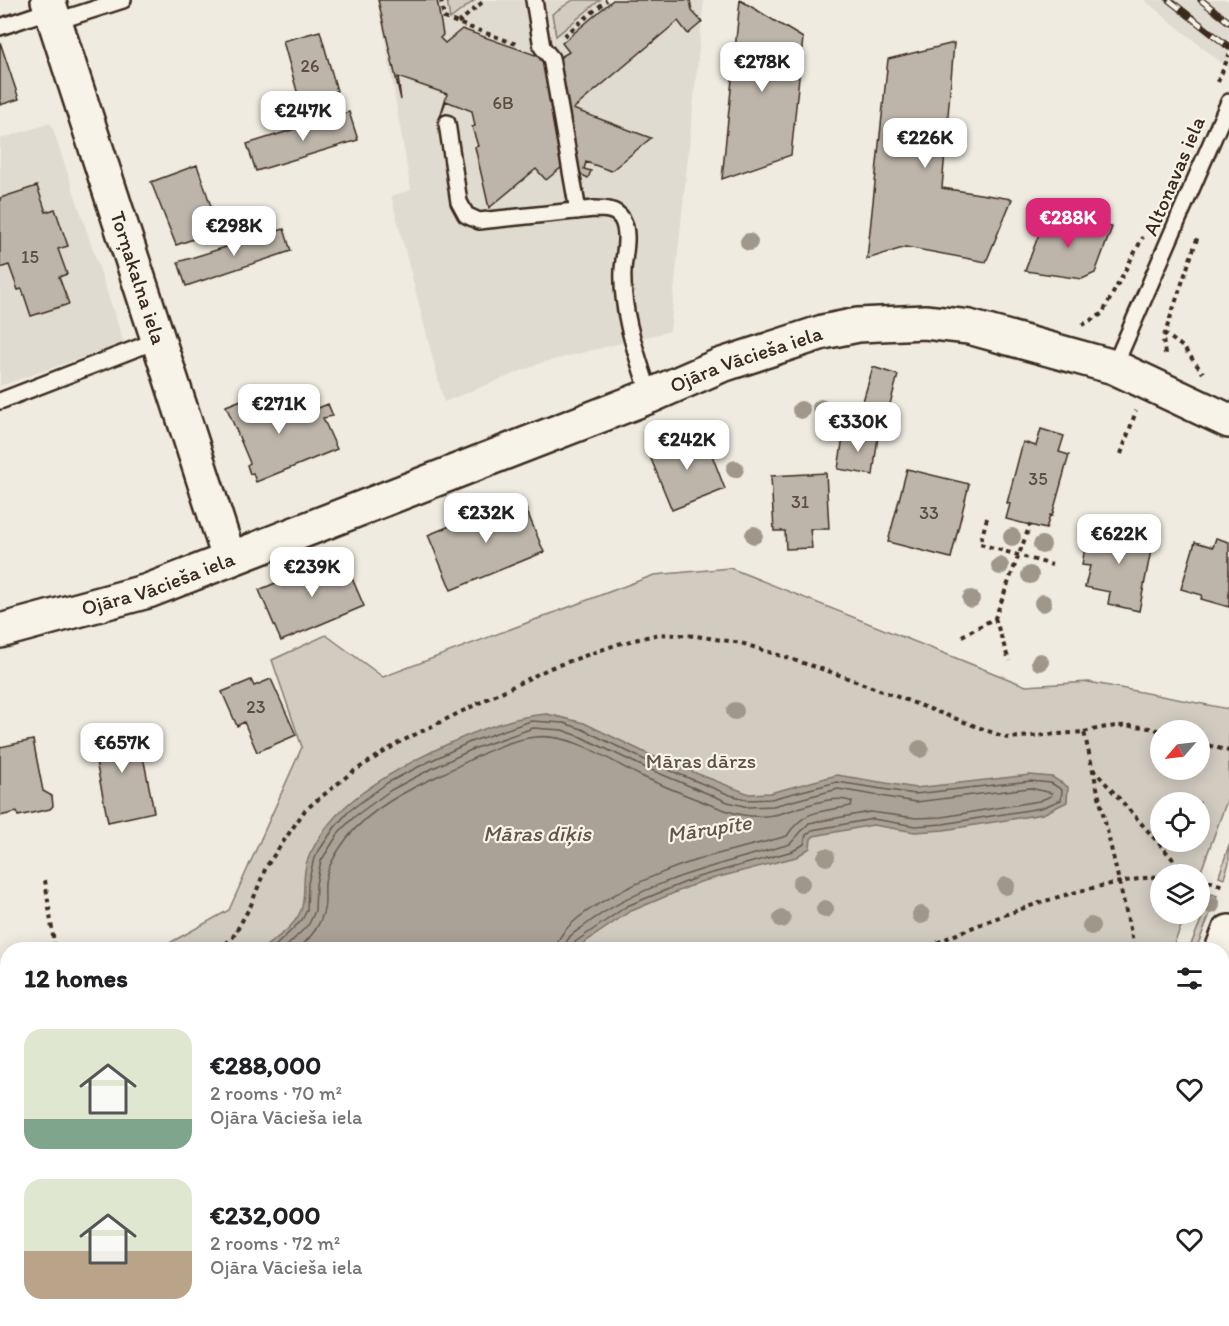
<!DOCTYPE html>
<html lang="en">
<head>
<meta charset="utf-8">
<style>
	body { margin:0; font-family:Itim,sans-serif; background:#f2f2f2; color:#202124; height:100vh; display:flex; flex-direction:column; font-size:22px; white-space:nowrap }
	* { box-sizing:border-box; margin:0 }
	p { font-size:20px; color:#757577 }
	.icon { flex:none; width:33px; height:33px; fill:none; stroke:currentColor; stroke-width:2; stroke-linecap:round; stroke-linejoin:round }
	.map { position:relative; flex:1; overflow:hidden }
	.panel { position:absolute; left:0px; top:942px; width:1230px; height:384px; display:flex; flex-direction:column; background:#fff; border-radius:24px 24px 0 0; box-shadow:0 3px 15px #0003 }
	.panel>* { flex:none }
	.needle { width:39px; rotate:242deg }
	.tools { position:absolute; left:1150px; top:720px; display:grid; gap:12px }
	.tools a { display:grid; place-items:center; width:60px; height:60px; border-radius:50%; background:#fff; box-shadow:0 3px 15px #0003; font-size:30px }
	.price { position:absolute; translate:-50% -51px; padding:0 14px; border-radius:12px; background:#fff; color:#222; font-size:20px; line-height:39px; filter:drop-shadow(0 2px 3px #0008) }
	.price::after { content:''; position:absolute; left:50%; top:36px; width:18px; height:14px; margin-left:-9px; background:inherit; clip-path:polygon(0 0,100% 0,50% 100%) }
	.price.selected { background:#db2777; color:#fff }
	ul { padding:0; list-style:none }
	li { display:flex; align-items:center; gap:18px; height:150px; padding:0 24px }
	li span { display:grid; place-items:center; flex:none; width:168px; height:120px; border-radius:18px; color:#555 }
	li>.icon { margin-inline-start:auto }
	span .icon { width:72px; height:72px; fill:#fffc; stroke-width:1 }
	li b { font-size:26px }
	h2 { display:flex; justify-content:space-between; align-items:center; height:72px; padding:0 24px; font-size:26px }
	.map>svg:first-child { display:block }
</style>
</head>
<body>
<div class="map">
<svg width="1229" height="1326" viewBox="0 0 1229 1326">
	<rect width="100%" height="100%" fill="#efebe0"/>
	<filter id="ink" filterUnits="userSpaceOnUse"><feTurbulence type="fractalNoise" baseFrequency=".0167" numOctaves="2"/><feDisplacementMap in="SourceGraphic" scale="12" xChannelSelector="R" yChannelSelector="G"/><feConvolveMatrix kernelMatrix="1 2 1 2 8 2 1 2 1" color-interpolation-filters="sRGB"/></filter>
	<g filter="url(#ink)">
		<!-- built -->
		<path fill="#e0dbd0" d="M378,0H704L670,331L541,363L444,402L391,196L411,190Z
			M1144,0H1229V69Z
			M51,123L124,343L0,386V139Z"/>
		<!-- green -->
		<path fill="#d1cbc0" stroke="#867a6f" stroke-width="1.5" fill-rule="evenodd" d="M447,0H475L450,19Z
			M573,0H600L556,36L552,14Z
			M730,568L1026,686L1089,682L1229,709V795L1200,874H1161V914H1186L1172,949L143,950L168,944L229,910L302,747L272,660L326,635L383,677L654,575ZM1161,730H1200V770H1161ZM1161,802H1200V842H1161Z
			M1229,845V863L1224,878L1219,876Z
			M1212,894L1217,896L1196,949H1189Z
			M7,977L8,1318L1013,1319L1010,1326H0V978Z
			M1229,992V1052L1223,1068V1007Z
			M1031,1319V1318L1054,1319L1052,1326H1028Z"/>
		<!-- water -->
		<path fill="#aaa296" stroke="#7e7266" stroke-width="1.5" d="M547,714L584,723L650,755L749,794L770,793L837,775L916,788L1030,775L1052,777L1068,787L1067,802L1043,814L944,830L915,832L873,825L814,836L811,839L810,848L796,857L700,882L629,912L575,949H262C276,938 297,926 302,907C306,889 301,872 310,854C319,836 331,819 346,806C387,769 491,717 547,714Z
			M7,1022L8,1318L496,1319L493,1326H0V1023Z"/>
		<g fill="none" stroke-linecap="round" stroke-linejoin="round">
			<!-- shore -->
			<path stroke="#675a4e" stroke-width="1.5" d="M271,950L302,920L307,910L308,883L314,858L335,827L349,811L387,783L428,762L470,742L531,721L564,723L582,729L647,761L730,795L749,800L771,799L837,782L915,794L1030,781L1051,783L1062,790L1061,800L1041,808L943,824L915,826L873,819L812,830L806,835L804,844L793,851L698,877L627,906L575,942L572,950
				M283,950L309,924L315,911L316,884L321,861L340,831L354,817L391,790L431,769L473,749L533,728L562,730L579,736L644,767L728,802L748,807L773,806L838,789L916,802L1030,788L1052,793L1051,796L1039,801L942,817L916,818L870,812L809,823L790,844C719,865 645,880 584,926C575,932 565,937 565,950
				M297,950C312,937 325,921 325,900C325,893 324,885 326,878C329,863 338,850 347,838C370,809 407,790 440,775C469,761 503,740 536,737C574,733 609,761 641,776C668,788 697,800 725,810C741,816 757,818 774,815C795,811 834,792 852,802L851,806C821,812 804,809 787,836C756,845 724,851 694,861C662,871 557,913 556,950"/>
		</g>
		<!-- building -->
		<path fill="#bdb5aa" stroke="#3b2a1e" stroke-width="1.5" d="M378,0H437L443,35L440,38L445,43L462,29L544,58L567,107L559,58L569,52L562,43L613,0H690L692,11L702,22L688,34L678,21L573,109L651,138L611,171L586,162L584,169L591,171L588,178L580,174L577,159L560,153L562,167L546,180L536,169L489,208L475,147L478,146L472,127L475,126L472,111L446,101L439,120L447,94L398,77L401,100Z
			M740,0L803,38L791,155L722,179Z
			M320,31L337,91L300,102L283,41Z
			M0,42L19,99L0,105Z
			M954,43L942,188L1012,199L986,262L906,247L867,259L888,59Z
			M349,112L358,140L256,171L247,144Z
			M197,165L216,221L210,223L214,232L176,245L151,182Z
			M37,186L46,212L55,209L68,246L58,249L67,274L59,277L69,304L31,316L22,289L18,290L9,265L0,268V198Z
			M249,211L250,216L265,212L272,233L239,243L232,223L235,221L234,216Z
			M1045,218L1112,227L1095,273L1082,279L1025,271Z
			M284,229L291,251L186,286L178,262Z
			M873,367L898,375L881,437L854,432Z
			M263,386L264,390L267,389L277,412L284,409L289,420L328,404L333,416L323,418L337,449L256,482L253,473L250,474L247,465L250,463L226,406L254,395L252,390Z
			M1041,429L1064,436L1059,452L1069,455L1052,516L1050,515L1046,529L1006,519L1010,504L1007,503L1023,442L1036,446Z
			M844,431L878,436L873,475L838,469Z
			M703,432L725,489L672,510L649,454Z
			M907,469L969,484L951,558L888,542Z
			M826,473L829,529H810L812,548L786,549L785,531H774L771,476Z
			M521,497L544,552L451,590L428,535Z
			M1117,519L1138,524L1135,536L1153,540L1139,611L1108,604L1110,592L1085,587L1090,566L1082,565L1086,541L1098,543L1100,530L1114,532Z
			M1216,538L1229,542V607L1201,599L1202,595L1181,589L1195,542L1213,547Z
			M342,555L364,606L281,641L259,590Z
			M271,679L296,735L257,752L244,722L237,726L222,692L251,680L254,686Z
			M137,726L154,812L108,822L91,736Z
			M33,740L43,791L52,796L53,806L50,809L18,816L17,812L0,816V747Z
			M1229,1227V1240L1224,1238Z
			M1229,1308V1326H1221Z"/>
		<g fill="none" stroke-linecap="round" stroke-linejoin="round">
			<!-- lane casing -->
			<g stroke="#3b2a1e" stroke-width="20">
				<path id="lane" d="M534,0L542,47L551,58L578,211
					M54,22L123,0
					M0,27L51,10
					M447,123L459,202L466,215L479,221L594,209C605,209 616,209 622,219C630,234 624,254 623,270C621,313 637,355 650,396
					M1114,367L1229,102
					M0,401L158,340
					M1222,1128L1229,1131
					M1222,1213L1229,1199
					M1222,1251L1229,1254
					M1222,1285L1229,1270
					M1205,1326L1208,1318"/>
			</g>
			<!-- secondary casing -->
			<g stroke="#3b2a1e" stroke-width="38">
				<g id="secondary">
					<path id="s1" d="M48,0L229,558"/>
					<path id="s2" d="M0,631L148,591L650,396L719,366L823,332L858,325L925,322L969,327L1114,367L1229,421"/>
					<path d="M1222,950L1229,932"/>
					<path d="M1071,1326L1074,1318"/>
				</g>
			</g>
			<!-- path -->
			<path stroke="#3b2a1e" stroke-width="4" stroke-dasharray="4.5 4.5" stroke-linecap="butt" d="M441,0L444,18L519,45
				M458,23L485,0
				M564,36L607,0
				M1218,82L1229,55
				M1082,325L1102,314L1143,237
				M1164,333L1183,347L1203,373
				M1165,354L1163,339L1198,236
				M1121,454L1136,411
				M987,518L980,544L1052,565
				M995,618L1009,661
				M962,636L995,618L1030,525
				M1084,732C1110,725 1134,723 1161,731
				M1200,743L1229,751
				M1093,769L1186,874
				M1200,878L1223,886
				M45,880L55,950
				M219,950L233,937L251,905L266,867L305,810L351,773L400,742L550,668L618,644L659,634L696,636L741,643L834,673L1007,738L1084,732L1135,950
				M921,950C997,915 1078,885 1161,876
				M0,1004L8,1002
				M655,1318L665,1326
				M582,1326L586,1318
				M670,1326L680,1318
				M977,1326L981,1318"/>
			<!-- lane -->
			<use href="#lane" stroke="#f7f3e8" stroke-width="15"/>
			<!-- secondary -->
			<use href="#secondary" stroke="#f7f3e8" stroke-width="33"/>
			<!-- rail casing -->
			<g stroke="#3b2a1e" stroke-width="7">
				<path id="rail" d="M1169,0L1229,47
					M1201,0L1229,22"/>
			</g>
			<!-- rail -->
			<use href="#rail" stroke="#f7f3e8" stroke-width="4.5" stroke-dasharray="14" stroke-linecap="butt"/>
		</g>
		<!-- trees -->
		<g fill="#a0978b">
			<circle cx="749" cy="242" r="9"/>
			<circle cx="821" cy="408" r="9"/>
			<circle cx="801" cy="410" r="9"/>
			<circle cx="735" cy="469" r="9"/>
			<circle cx="754" cy="535" r="9"/>
			<circle cx="1012" cy="537" r="9"/>
			<circle cx="1042" cy="545" r="9"/>
			<circle cx="1000" cy="566" r="9"/>
			<circle cx="1030" cy="575" r="9"/>
			<circle cx="971" cy="599" r="9"/>
			<circle cx="1043" cy="603" r="9"/>
			<circle cx="1040" cy="662" r="9"/>
			<circle cx="735" cy="711" r="9"/>
			<circle cx="920" cy="749" r="9"/>
			<circle cx="826" cy="857" r="9"/>
			<circle cx="801" cy="883" r="9"/>
			<circle cx="1006" cy="886" r="9"/>
			<circle cx="1211" cy="905" r="9"/>
			<circle cx="825" cy="909" r="9"/>
			<circle cx="921" cy="915" r="9"/>
			<circle cx="782" cy="919" r="9"/>
			<circle cx="1091" cy="926" r="9"/>
		</g>
	</g>
	<g text-anchor="middle" stroke-width="4.5" stroke-linejoin="round" paint-order="stroke">
		<!-- number labels -->
		<g font-size="18" fill="#5c4d41">
			<text x="310" y="72">26</text>
			<text x="503" y="109">6B</text>
			<text x="30" y="263">15</text>
			<text x="1038" y="485">35</text>
			<text x="800" y="508">31</text>
			<text x="929" y="519">33</text>
			<text x="256" y="713">23</text>
		</g>
		<!-- street labels -->
		<g font-size="21" fill="#3b2a1e" stroke="#f7f3e8">
			<text transform="translate(1174 176) rotate(-67)" y="7">Altonavas iela</text>
			<text dy="7" stroke="none"><textPath href="#s1" startOffset="292">Torņakalna iela</textPath></text>
			<text dy="7" stroke="none"><textPath href="#s2" startOffset="795">Ojāra Vācieša iela</textPath></text>
			<text dy="7" stroke="none"><textPath href="#s2" startOffset="165">Ojāra Vācieša iela</textPath></text>
		</g>
		<!-- park labels -->
		<g font-size="21" fill="#605246" stroke="#f7f3e8">
			<text x="701" y="768">Māras dārzs</text>
		</g>
		<!-- water labels -->
		<g font-size="22" font-style="italic" fill="#625448" stroke="#f7f3e8">
			<text transform="translate(709 828) rotate(-9)" y="8">Mārupīte</text>
			<text x="537" y="841">Māras dīķis</text>
		</g>
	</g>
</svg>
<div class="tools">
<a><svg class="needle" viewBox="-14 -14 28 28"><path d="M0-13l5 13h-10z" fill="#e53935"/><path d="M0 13l5-13h-10z" fill="#757577"/></svg></a>
<a><svg class="icon" aria-label="locate" viewBox="0 0 24 24"><circle cx="12" cy="12" r="6"/><path d="M12 2v4M12 18v4M2 12h4M18 12h4"/></svg></a>
<a><svg class="icon" aria-label="layers" viewBox="0 0 24 24"><path d="M12 4l9 5-9 5-9-5zM3 14l9 5 9-5"/></svg></a>
</div>
<b class="price" style="left:762px;top:93px">€278K</b>
<b class="price" style="left:303px;top:142px">€247K</b>
<b class="price" style="left:925px;top:169px">€226K</b>
<b class="price selected" style="left:1068px;top:249px">€288K</b>
<b class="price" style="left:234px;top:257px">€298K</b>
<b class="price" style="left:279px;top:435px">€271K</b>
<b class="price" style="left:858px;top:453px">€330K</b>
<b class="price" style="left:687px;top:471px">€242K</b>
<b class="price" style="left:486px;top:544px">€232K</b>
<b class="price" style="left:1119px;top:565px">€622K</b>
<b class="price" style="left:312px;top:598px">€239K</b>
<b class="price" style="left:122px;top:774px">€657K</b>
<section class="panel">
<h2>12 homes<svg class="icon" aria-label="filters" viewBox="0 0 24 24"><path d="M4 7h16M4 17h16"/><circle cx="9" cy="7" r="2"/><circle cx="15" cy="17" r="2"/></svg></h2>
<ul>
<li><span style="background:linear-gradient(#dfe7d0 75%,#7fa58c 0)"><svg class="icon" aria-label="home" viewBox="0 0 24 24"><path d="M3 11l9-7 9 7M6 9v11h12V9"/></svg></span><div><b>€288,000</b><p>2 rooms · 70 m²</p><p>Ojāra Vācieša iela</p></div><svg class="icon" aria-label="heart" viewBox="0 0 24 24"><path d="M12 20l-8-8c-3-5 5-10 8-4 3-6 11-1 8 4z"/></svg></li>
<li><span style="background:linear-gradient(#dfe7d0 60%,#b9a48a 0)"><svg class="icon" aria-label="home" viewBox="0 0 24 24"><path d="M3 11l9-7 9 7M6 9v11h12V9"/></svg></span><div><b>€232,000</b><p>2 rooms · 72 m²</p><p>Ojāra Vācieša iela</p></div><svg class="icon" aria-label="heart" viewBox="0 0 24 24"><path d="M12 20l-8-8c-3-5 5-10 8-4 3-6 11-1 8 4z"/></svg></li>
</ul>
</section>
</div>
</body>
</html>
